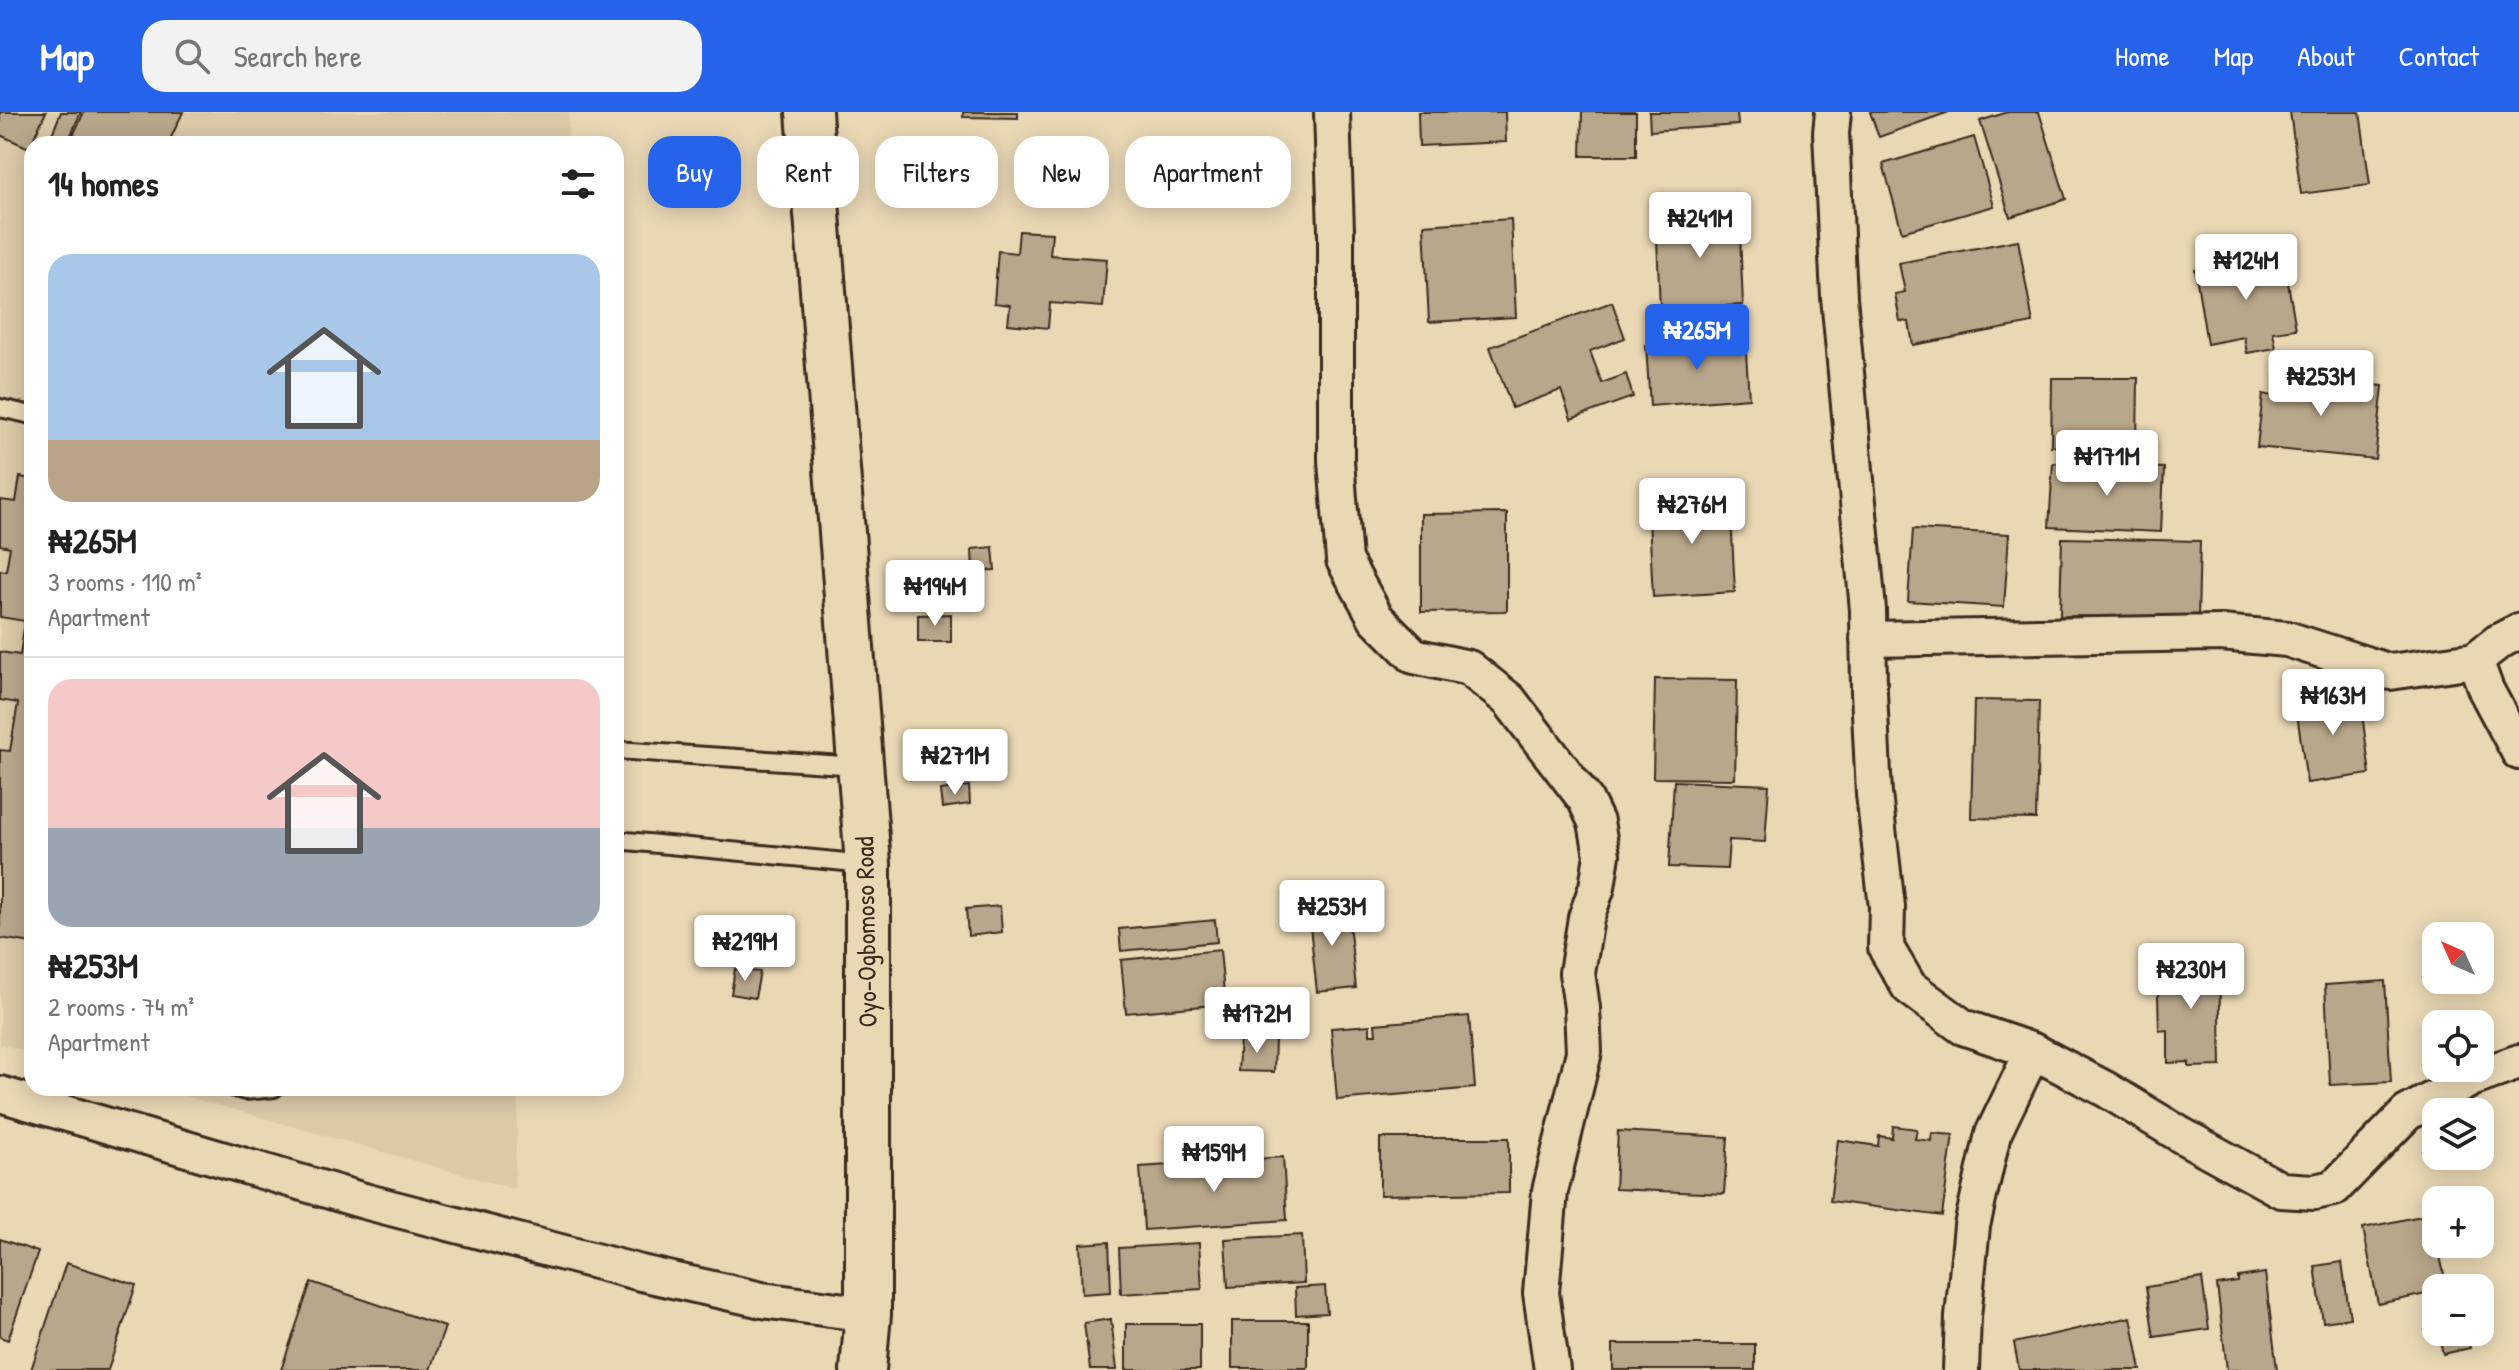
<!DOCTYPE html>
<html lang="en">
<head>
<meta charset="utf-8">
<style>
	body { margin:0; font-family:"Patrick Hand",sans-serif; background:#f2f2f2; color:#222; height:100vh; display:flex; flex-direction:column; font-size:30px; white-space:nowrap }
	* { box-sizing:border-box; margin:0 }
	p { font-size:26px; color:#767676 }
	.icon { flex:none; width:44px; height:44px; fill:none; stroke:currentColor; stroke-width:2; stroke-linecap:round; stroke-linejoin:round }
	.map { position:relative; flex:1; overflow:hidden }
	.panel { position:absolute; left:24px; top:24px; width:600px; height:960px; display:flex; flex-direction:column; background:#fff; border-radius:24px; box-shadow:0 4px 20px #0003 }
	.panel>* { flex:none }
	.hud { position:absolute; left:648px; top:24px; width:760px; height:72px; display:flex; gap:16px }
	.needle { width:52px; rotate:315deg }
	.controls { position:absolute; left:2422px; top:810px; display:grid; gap:16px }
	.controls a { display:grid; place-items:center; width:72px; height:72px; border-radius:16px; background:#fff; box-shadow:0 4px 20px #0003; font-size:40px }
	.price { position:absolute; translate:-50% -68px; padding:0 18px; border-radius:8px; background:#fff; color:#222; font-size:26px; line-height:52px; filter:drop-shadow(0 2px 4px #0008) }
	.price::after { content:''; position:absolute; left:50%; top:48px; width:24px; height:18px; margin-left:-12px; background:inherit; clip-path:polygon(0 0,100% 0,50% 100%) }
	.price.active { background:#2563eb; color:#fff }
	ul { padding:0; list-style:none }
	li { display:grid; align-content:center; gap:16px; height:424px; padding:0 24px }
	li+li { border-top:2px solid #e0e0e0 }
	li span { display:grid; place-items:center; height:248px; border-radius:24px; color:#555 }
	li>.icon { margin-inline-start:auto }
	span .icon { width:144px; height:144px; fill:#fffc; stroke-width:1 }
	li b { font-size:34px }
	h2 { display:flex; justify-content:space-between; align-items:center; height:96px; padding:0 24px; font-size:34px }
	.tag { padding:0 28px; border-radius:24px; background:#fff; box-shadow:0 4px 20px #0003; font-size:28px; line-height:72px }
	.tag.active { background:#2563eb; color:#fff }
	header { display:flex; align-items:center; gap:48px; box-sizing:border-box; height:112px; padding:0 40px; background:#2563eb; color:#fff }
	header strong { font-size:38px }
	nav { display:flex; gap:44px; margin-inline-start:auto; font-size:28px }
	.search { width:560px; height:72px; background:#f2f2f2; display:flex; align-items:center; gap:20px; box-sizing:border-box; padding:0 28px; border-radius:24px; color:#767676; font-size:30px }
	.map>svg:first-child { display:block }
</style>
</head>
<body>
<header>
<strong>Map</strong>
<div class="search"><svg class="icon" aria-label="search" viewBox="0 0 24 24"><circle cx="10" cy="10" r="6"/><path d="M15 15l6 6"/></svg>Search here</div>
<nav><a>Home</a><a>Map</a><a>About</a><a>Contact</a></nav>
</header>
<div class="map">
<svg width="2519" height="1258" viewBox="0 0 2519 1258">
	<rect width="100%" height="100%" fill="#ead8b5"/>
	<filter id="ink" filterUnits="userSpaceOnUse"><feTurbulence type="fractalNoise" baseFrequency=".0125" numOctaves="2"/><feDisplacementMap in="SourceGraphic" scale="16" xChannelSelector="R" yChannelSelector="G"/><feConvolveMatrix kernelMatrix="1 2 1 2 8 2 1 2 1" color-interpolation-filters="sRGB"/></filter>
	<g filter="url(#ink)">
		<!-- built -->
		<path fill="#dbc9a8" d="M0,0H569L567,32H32V941L0,932Z
			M157,976H519L514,1077Z"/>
		<!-- building -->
		<path fill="#b9a78b" stroke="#3b2a1e" stroke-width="2" d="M0,0H46L29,36L0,23Z
			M61,0H81L67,32L50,27Z
			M84,0H183L168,32H69Z
			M963,0H1018V6L963,5Z
			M1418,0H1505L1506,30L1419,34Z
			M1582,0H1636V44H1581Z
			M1649,0H1737L1738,13L1650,19Z
			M1870,0H1949L1879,25Z
			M2008,0H2039L2066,87L2010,105L1980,9Z
			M2290,0H2360L2370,73L2301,82Z
			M1974,25L1994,94L1902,120L1883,52Z
			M1739,99L1743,193L1660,197L1656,103Z
			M1511,107L1516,205L1429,210L1424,113Z
			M1019,119L1052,121L1050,143L1107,147L1103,195L1050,191L1048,216L1008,212L1010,193L994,191L998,139L1017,141Z
			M2018,128L2033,211L1913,233L1909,210L1900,209L1895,182L1905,180L1899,151Z
			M2283,142L2296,217L2273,220L2276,236L2247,241L2244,225L2207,232L2195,157Z
			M1612,190L1625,226L1590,239L1602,271L1626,262L1633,285L1571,307L1561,278L1512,296L1490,235Z
			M1745,226L1749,286L1650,294L1646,233Z
			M2275,264L2383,274L2375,347L2257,335L2263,282L2273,284Z
			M2052,266H2138L2137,335L2051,334Z
			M2053,351L2164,356L2161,420L2049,415Z
			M20,365L32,367V831L0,826V638L10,639L18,591L0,588V540L20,543L25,509L0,505V458L6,459L10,435L0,433V388L16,390Z
			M1730,384L1735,480L1653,485L1648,389Z
			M1507,401V499L1421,500V402Z
			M1913,417L2009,422L2004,495L1908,489Z
			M2062,426L2200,429L2198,507L2060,504Z
			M993,435L995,458L973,459L972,437Z
			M951,502V530H918V503Z
			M1655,567L1737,568L1735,667L1653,666Z
			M2359,579L2370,662L2307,671L2295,588Z
			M1974,588L2039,589L2036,707L1971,706Z
			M1674,669L1769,673L1765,730L1729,728L1727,757L1669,755Z
			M969,674L970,692L942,696L940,678Z
			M1347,792L1356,876L1317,880L1308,796Z
			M1000,794L1002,820L968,824L966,797Z
			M1215,808L1217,830L1121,839L1119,817Z
			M1220,838L1225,892L1126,901L1121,848Z
			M2219,847L2221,954L2189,955V950L2168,951V918L2159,919L2157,849Z
			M735,857L760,860L755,886L731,882Z
			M2385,869L2391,970L2330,973L2325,873Z
			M1469,904L1475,976L1337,988L1331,916L1370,913V922H1376L1375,912Z
			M1240,925L1275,926L1274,960L1238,959Z
			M1893,1014L1917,1017L1915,1027L1931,1029L1932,1021L1953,1023L1942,1104L1830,1089L1838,1028L1878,1034L1879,1024L1892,1026Z
			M1618,1019L1728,1025L1724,1082L1615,1077Z
			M1380,1026H1509V1081L1380,1083Z
			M1283,1045L1287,1108L1144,1118L1140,1055Z
			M2431,1102L2447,1176H2436V1180L2378,1192L2363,1116Z
			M1302,1123L1304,1171L1228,1175L1225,1127Z
			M0,1127L38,1140L8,1228L0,1225Z
			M1109,1130L1111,1180L1082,1182L1080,1132Z
			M1199,1131L1202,1177L1121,1182L1119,1136Z
			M2342,1150L2350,1206L2323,1210L2315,1154Z
			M66,1151L136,1173L108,1258H31Z
			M2265,1161L2277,1258H2227L2217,1173L2238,1170V1165Z
			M2202,1166L2209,1217L2154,1225L2146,1175Z
			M311,1170L445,1215L430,1258H281Z
			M1325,1174L1327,1201L1296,1203L1295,1176Z
			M2131,1205L2141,1258H2019L2014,1231Z
			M1111,1207L1117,1258H1090L1084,1211Z
			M1232,1209H1308V1256H1232Z
			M1126,1212H1200V1258H1126Z
			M2438,1220H2467L2470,1236L2443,1242Z
			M1613,1232H1755V1258H1613Z"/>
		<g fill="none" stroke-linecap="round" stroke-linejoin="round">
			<!-- lane casing -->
			<g stroke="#3b2a1e" stroke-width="22">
				<path id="lane" d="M0,296L32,303
					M616,638L858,654
					M616,728L866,752
					M235,976L245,979L274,976"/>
			</g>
			<!-- street casing -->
			<g stroke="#3b2a1e" stroke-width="40">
				<path id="street" d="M1332,0L1336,119V349L1344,448L1376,506L1414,544L1469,556L1509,588L1585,687L1596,710L1602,743L1597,775L1586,806L1577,861L1582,896L1584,940L1550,1079L1541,1181L1552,1258
					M1833,0L1831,21L1839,185L1868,498L1869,580L1874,682L1887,795L1886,836L1909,875L1963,915L2033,939L2107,978L2181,1023L2281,1078L2314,1080L2334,1076L2407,1001L2471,967L2519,950
					M1868,527L2221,521L2287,527L2390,560L2475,548L2498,530L2519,519
					M2475,548L2486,578L2519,640
					M0,982L364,1089L641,1161L762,1188L868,1202
					M1961,1258L1963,1205L1972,1114L1993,1022L2033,939"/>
			</g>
			<!-- highway casing -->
			<g stroke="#3b2a1e" stroke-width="50">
				<path id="highway" d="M809,0L868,752V1202L863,1258"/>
			</g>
			<!-- lane -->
			<use href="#lane" stroke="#ead8b5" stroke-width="16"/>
			<!-- street -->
			<use href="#street" stroke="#ead8b5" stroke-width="34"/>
			<!-- highway -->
			<use href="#highway" stroke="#ead8b5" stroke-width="44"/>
		</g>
	</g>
	<g text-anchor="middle" stroke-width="7" stroke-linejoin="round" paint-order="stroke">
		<!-- street labels -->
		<g font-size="26" fill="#3b2a1e" stroke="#ead8b5">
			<text transform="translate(866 820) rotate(-91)" y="9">Oyo-Ogbomoso Road</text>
		</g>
	</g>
</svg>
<div class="controls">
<a><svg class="needle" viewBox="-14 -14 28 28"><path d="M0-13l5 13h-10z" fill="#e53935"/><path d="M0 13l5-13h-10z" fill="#767676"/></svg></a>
<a><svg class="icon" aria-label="locate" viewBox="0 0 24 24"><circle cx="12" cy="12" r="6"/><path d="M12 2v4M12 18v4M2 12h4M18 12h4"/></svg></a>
<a><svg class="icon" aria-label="layers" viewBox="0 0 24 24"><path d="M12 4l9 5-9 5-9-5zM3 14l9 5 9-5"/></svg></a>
<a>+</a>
<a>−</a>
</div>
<b class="price" style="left:1700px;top:148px">₦241M</b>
<b class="price" style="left:2246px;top:190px">₦124M</b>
<b class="price active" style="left:1697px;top:260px">₦265M</b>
<b class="price" style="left:2321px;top:306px">₦253M</b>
<b class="price" style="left:2107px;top:386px">₦171M</b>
<b class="price" style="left:1692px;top:434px">₦276M</b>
<b class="price" style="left:935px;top:516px">₦194M</b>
<b class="price" style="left:2333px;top:625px">₦163M</b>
<b class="price" style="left:955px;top:685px">₦271M</b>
<b class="price" style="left:1332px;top:836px">₦253M</b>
<b class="price" style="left:745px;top:871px">₦219M</b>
<b class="price" style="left:2191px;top:899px">₦230M</b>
<b class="price" style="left:1257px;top:943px">₦172M</b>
<b class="price" style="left:1214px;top:1082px">₦159M</b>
<div class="hud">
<a class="tag active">Buy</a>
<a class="tag">Rent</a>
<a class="tag">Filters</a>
<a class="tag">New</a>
<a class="tag">Apartment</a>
</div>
<section class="panel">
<h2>14 homes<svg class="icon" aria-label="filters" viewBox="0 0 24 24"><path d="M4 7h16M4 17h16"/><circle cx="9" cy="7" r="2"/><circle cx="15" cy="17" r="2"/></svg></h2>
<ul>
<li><span style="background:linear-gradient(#a9c7e8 75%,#b9a48a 0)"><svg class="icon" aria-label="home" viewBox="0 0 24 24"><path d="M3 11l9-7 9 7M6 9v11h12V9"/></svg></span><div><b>₦265M</b><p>3 rooms · 110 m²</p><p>Apartment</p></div></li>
<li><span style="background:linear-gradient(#f6c9c9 60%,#9aa5b1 0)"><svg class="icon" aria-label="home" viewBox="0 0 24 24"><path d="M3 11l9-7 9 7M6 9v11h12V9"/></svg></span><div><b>₦253M</b><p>2 rooms · 74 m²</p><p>Apartment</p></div></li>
</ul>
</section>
</div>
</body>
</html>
